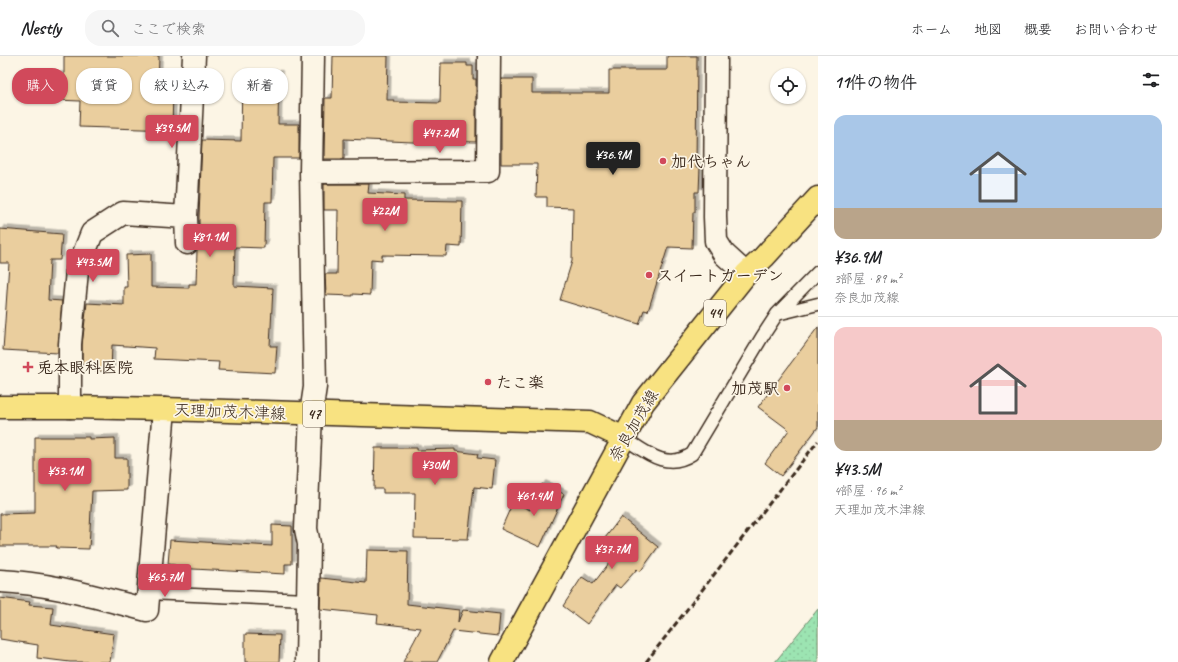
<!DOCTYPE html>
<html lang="ja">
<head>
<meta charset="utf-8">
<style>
	body { margin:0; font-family:Caveat,"Klee One",sans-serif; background:#f6f6f6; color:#202124; height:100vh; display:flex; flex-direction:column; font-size:15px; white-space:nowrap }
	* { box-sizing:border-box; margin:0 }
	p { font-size:13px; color:#757577 }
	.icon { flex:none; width:22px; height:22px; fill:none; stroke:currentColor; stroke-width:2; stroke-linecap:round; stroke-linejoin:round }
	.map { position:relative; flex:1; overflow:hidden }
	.side { display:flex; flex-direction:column; background:#fff; width:360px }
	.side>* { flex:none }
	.banner { position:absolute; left:12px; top:12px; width:380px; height:36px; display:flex; gap:8px }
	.controls { position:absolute; left:770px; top:12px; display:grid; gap:8px }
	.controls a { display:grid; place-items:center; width:36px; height:36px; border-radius:50%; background:#fff; box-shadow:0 1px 3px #0004; font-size:20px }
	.price { position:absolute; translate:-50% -34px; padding:0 9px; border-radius:4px; background:#d1495b; color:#fff; font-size:13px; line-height:26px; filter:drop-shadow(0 1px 2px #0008) }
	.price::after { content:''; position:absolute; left:50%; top:24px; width:12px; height:9px; margin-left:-6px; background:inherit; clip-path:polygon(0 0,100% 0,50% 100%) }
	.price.selected { background:#222; color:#fff }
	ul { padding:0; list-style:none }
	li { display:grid; align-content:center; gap:8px; height:212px; padding:0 16px }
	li+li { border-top:1px solid #e0e0e0 }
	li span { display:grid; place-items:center; height:124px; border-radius:12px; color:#555 }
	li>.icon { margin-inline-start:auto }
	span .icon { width:72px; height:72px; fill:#fffc; stroke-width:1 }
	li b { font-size:17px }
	h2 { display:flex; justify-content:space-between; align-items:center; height:48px; padding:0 16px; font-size:17px }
	.chip { padding:0 14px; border-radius:16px; background:#fff; box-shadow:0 1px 3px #0004; font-size:14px; line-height:36px }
	.chip.selected { background:#d1495b; color:#fff }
	header { display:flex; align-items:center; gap:24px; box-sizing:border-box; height:56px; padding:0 20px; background:#fff; border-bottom:1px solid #e0e0e0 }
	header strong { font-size:19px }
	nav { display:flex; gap:22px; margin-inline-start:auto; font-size:14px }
	.search { width:280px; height:36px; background:#f6f6f6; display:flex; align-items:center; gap:10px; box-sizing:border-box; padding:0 14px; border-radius:16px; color:#757577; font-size:15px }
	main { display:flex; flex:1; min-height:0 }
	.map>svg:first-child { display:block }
</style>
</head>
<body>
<header>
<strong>Nestly</strong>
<div class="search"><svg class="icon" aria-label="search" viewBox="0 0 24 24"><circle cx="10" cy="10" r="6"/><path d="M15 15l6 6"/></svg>ここで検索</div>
<nav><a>ホーム</a><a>地図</a><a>概要</a><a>お問い合わせ</a></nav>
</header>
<main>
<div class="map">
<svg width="818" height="606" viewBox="0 0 818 606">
	<defs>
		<pattern id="park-dots" width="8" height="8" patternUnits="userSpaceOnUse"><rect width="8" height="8" fill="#9ce4b2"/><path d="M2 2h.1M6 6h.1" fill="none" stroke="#87c499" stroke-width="1.8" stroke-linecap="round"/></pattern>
		<filter id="shadow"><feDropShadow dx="3.5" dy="-3.5" stdDeviation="0" flood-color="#0004"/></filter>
	</defs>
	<rect width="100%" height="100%" fill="#fcf5e5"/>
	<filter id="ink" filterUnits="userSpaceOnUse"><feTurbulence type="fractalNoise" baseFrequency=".025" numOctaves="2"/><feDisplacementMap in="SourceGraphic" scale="8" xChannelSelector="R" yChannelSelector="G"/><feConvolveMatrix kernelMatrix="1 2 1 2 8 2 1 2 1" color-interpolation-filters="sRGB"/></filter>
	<g filter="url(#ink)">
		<!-- park -->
		<path fill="url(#park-dots)" stroke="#6c8768" d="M818,553V606H775Z"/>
		<!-- building -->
		<path fill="#eace9e" stroke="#3b2a1e" filter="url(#shadow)" d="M64,0H159L158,33L173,34L172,74L79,71L80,45L56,44L57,19L64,20Z
			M333,0H388L387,44H394L393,46L440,47L441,7H467V10H473V23H476V86L435,85V87L344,83V103H324L325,42H332Z
			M667,0H697L696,111H700L699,136H695V156H693L692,192L668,191L648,255L644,254L639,268L560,244L572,205L573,152L547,151V141H536L537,108H501V23H532V37H609V14H667Z
			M242,17L279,18L278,68H299V102H273L272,146H265L264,192L235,191L234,230L273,232L270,290H277L275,317L218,314L219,306L154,303L155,292L112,289L111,316L91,314V309H82V289L87,247L124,249V231H127L126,199L151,198V231L189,232V228H196L197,194L199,187V161L202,84L241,85Z
			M324,128H369L368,137L404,139V144L462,145L461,191L447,190L446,200L382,199V204L371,203L370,239L353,238V240L326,239L325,218H337L338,154H324Z
			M0,173L62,178L60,204H50L48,244L62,245L58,297L3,294L9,207H0Z
			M818,271V371L781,420L765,407L789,374L758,351Z
			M35,381H89V383L115,382V402H127V434L92,435L89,493L56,492L57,490H0V458L35,457Z
			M375,392H417V394L455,393V395L478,398L477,402L495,404L492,433L474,431L468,483L414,482L415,437H383V433H374Z
			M542,428L564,438L540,491L501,473L513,446L530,454Z
			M621,461L658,491L640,516L637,513L620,532L616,529L587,568L563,550L582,521L593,528L616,498L602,486Z
			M272,469L292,470V508H285V518L175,512V509L168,508L170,484L272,490Z
			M367,494L408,495L407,548L459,554L458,566L463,554L500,558L498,580L453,575L437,606H403L421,572L377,567L378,559L320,553L321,522L366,527Z
			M0,542L30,546L29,549L53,551L51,569L114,578L110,606H70L37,602L38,589L0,583Z
			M245,578L280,579L279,606H245Z"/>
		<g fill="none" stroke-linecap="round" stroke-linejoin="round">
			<!-- service casing -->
			<g stroke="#3b2a1e" stroke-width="15">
				<path id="service" d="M777,258L818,248
					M624,382C646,396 666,415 692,398L762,281L777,258L818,216
					M149,537L307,544"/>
			</g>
			<!-- minor casing -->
			<g stroke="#3b2a1e" stroke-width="25">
				<path id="minor" d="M716,0L715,161L716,185L724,198L746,218
					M311,116L488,115L489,0
					M187,187L186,161L194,0
					M70,351V288L77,215L92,177L123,157L186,161
					M0,525C50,527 99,542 147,554L164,353
					M307,606L309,488L306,473L311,358L315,331L311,116L313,0"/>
			</g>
			<!-- primary casing -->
			<g stroke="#3b2a1e" stroke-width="25">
				<path id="primary" d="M0,351H70L164,353L590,366L624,382
					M502,606L643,347L746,218L764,201L818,142"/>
			</g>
			<!-- service -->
			<use href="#service" stroke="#fcf5e5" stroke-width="12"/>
			<!-- minor -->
			<use href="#minor" stroke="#fcf5e5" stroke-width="22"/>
			<!-- primary -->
			<use href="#primary" stroke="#f8e281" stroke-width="22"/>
			<!-- rail -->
			<path stroke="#3b2a1e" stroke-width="3" stroke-dasharray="6 3" stroke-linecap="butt" d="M646,606L818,385"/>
		</g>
	</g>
	<!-- markers -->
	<g fill="#d1495b" stroke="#fcf5e5" stroke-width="1.5">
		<circle cx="663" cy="105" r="4"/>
		<circle cx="649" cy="219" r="4"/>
		<path d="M26 305h4v4h4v4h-4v4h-4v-4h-4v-4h4z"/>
		<circle cx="488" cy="326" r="4"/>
		<circle cx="787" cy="332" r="4"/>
	</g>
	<g text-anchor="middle" stroke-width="3.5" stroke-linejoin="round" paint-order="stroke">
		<!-- shield labels -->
		<g fill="#fcf5e5" stroke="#75675a" stroke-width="1">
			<rect x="704" y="244" width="22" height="26" rx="3"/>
			<rect x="303" y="345" width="22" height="26" rx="3"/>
		</g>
		<g font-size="15" font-weight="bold" fill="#3b2a1e">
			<text x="715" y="262">44</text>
			<text x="314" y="363">47</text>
		</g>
		<!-- poi labels -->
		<g font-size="16" font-weight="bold" fill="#3b2a1e" stroke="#fcf5e5" text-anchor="start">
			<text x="671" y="111">加代ちゃん</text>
			<text x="657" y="225">スイートガーデン</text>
			<text x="37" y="317">兎本眼科医院</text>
			<text x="496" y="332">たこ楽</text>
			<text x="779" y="338" text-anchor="end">加茂駅</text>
		</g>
		<!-- street labels -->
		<g font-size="16" fill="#3b2a1e" stroke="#fcf5e5">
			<text transform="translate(230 355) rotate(2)" y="6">天理加茂木津線</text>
			<text transform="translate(633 369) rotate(-59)" y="6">奈良加茂線</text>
		</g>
	</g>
</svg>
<div class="controls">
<a><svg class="icon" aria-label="locate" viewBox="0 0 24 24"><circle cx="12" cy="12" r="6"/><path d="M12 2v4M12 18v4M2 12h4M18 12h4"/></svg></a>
</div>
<b class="price" style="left:172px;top:93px">¥39.5M</b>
<b class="price" style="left:440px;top:98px">¥47.2M</b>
<b class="price selected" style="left:613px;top:120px">¥36.9M</b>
<b class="price" style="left:385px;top:176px">¥22M</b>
<b class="price" style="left:210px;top:202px">¥81.1M</b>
<b class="price" style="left:93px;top:227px">¥43.5M</b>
<b class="price" style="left:435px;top:430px">¥30M</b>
<b class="price" style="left:65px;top:436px">¥53.1M</b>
<b class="price" style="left:534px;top:461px">¥61.4M</b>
<b class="price" style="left:612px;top:514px">¥37.7M</b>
<b class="price" style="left:165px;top:542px">¥65.7M</b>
<div class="banner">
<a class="chip selected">購入</a>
<a class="chip">賃貸</a>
<a class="chip">絞り込み</a>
<a class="chip">新着</a>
</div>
</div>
<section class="side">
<h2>11件の物件<svg class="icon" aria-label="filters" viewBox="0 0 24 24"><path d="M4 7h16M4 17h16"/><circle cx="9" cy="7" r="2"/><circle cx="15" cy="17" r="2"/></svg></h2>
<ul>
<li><span style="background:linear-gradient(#a9c7e8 75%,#b9a48a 0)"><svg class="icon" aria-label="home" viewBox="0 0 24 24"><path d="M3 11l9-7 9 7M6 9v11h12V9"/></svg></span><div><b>¥36.9M</b><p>3部屋 · 89 m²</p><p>奈良加茂線</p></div></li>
<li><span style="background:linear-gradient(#f6c9c9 75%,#b9a48a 0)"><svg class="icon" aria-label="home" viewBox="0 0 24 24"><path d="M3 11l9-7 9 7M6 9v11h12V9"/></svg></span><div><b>¥43.5M</b><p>4部屋 · 96 m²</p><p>天理加茂木津線</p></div></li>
</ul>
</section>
</main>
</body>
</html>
